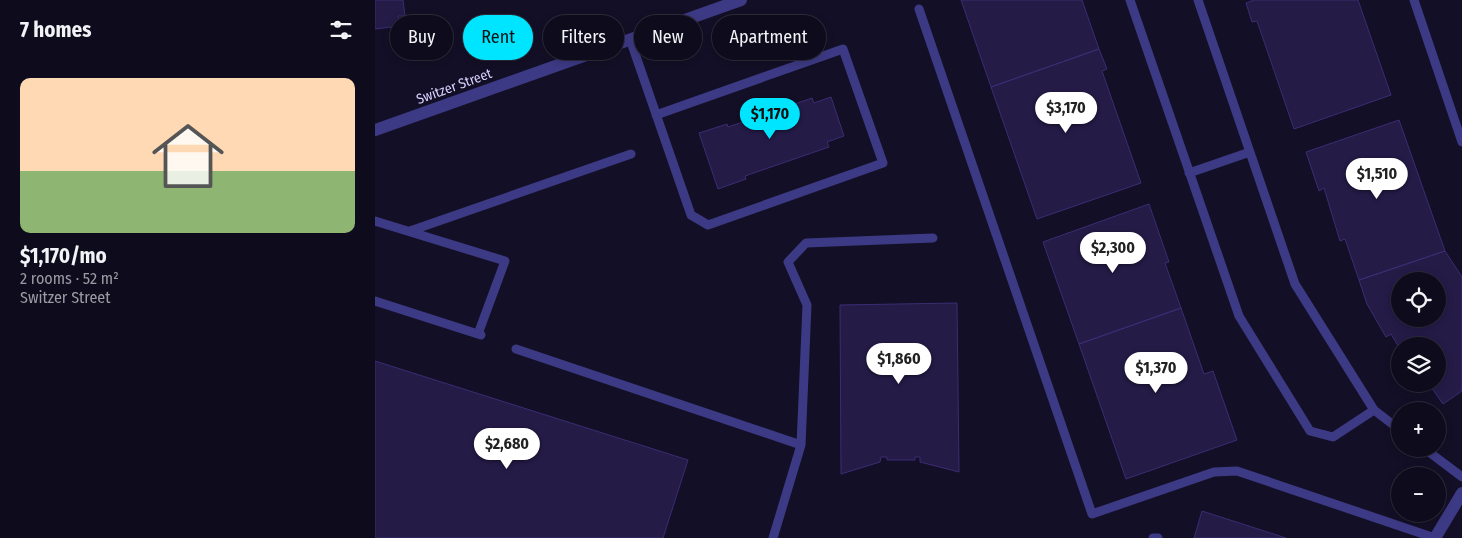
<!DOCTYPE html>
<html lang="en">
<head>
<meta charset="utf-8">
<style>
	body { margin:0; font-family:"Fira Sans Condensed",sans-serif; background:#171425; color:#f1f3f6; height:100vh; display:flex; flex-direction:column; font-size:19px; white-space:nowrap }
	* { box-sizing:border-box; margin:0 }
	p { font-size:16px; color:#9b9ba3 }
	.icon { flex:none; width:28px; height:28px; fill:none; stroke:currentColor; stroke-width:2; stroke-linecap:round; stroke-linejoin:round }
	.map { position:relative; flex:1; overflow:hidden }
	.side { display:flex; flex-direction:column; background:#0e0b1c; width:375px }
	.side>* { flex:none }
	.top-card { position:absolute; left:15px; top:15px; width:475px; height:45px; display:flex; gap:10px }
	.buttons { position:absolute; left:1016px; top:272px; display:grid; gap:10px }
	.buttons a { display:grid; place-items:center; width:55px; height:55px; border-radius:50%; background:#0e0b1c; box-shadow:0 2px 8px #0003,0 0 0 1px #2e2b3b; font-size:25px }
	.price { position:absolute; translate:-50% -42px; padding:0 11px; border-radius:18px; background:#fff; color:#222; font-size:16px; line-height:32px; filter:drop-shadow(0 1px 2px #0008) }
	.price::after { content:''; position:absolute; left:50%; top:30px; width:15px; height:11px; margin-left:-8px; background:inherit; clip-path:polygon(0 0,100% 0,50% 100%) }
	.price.current { background:#00e5ff; color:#111 }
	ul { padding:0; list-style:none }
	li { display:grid; align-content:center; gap:10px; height:265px; padding:0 20px }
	li span { display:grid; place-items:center; height:155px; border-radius:10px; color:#555 }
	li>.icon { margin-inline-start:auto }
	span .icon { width:90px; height:90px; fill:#fffc; stroke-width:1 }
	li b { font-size:21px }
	h2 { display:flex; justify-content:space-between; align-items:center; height:60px; padding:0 20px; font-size:21px }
	.chip { padding:0 18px; border-radius:22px; background:#0e0b1c; box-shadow:0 2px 8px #0003,0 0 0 1px #2e2b3b; font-size:18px; line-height:45px }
	.chip.current { background:#00e5ff; color:#111 }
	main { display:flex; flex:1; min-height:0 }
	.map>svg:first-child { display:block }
</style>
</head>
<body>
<main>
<section class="side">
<h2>7 homes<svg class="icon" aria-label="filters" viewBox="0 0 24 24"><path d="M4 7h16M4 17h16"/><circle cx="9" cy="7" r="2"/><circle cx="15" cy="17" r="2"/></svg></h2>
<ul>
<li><span style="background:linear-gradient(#ffd9b3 60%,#8fb573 0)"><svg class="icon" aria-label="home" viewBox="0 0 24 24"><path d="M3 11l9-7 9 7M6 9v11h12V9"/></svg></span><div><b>$1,170/mo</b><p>2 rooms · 52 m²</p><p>Switzer Street</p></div></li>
</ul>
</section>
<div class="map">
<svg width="1087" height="538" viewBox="0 0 1087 538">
	<rect width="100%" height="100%" fill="#130f26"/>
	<!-- building -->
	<path fill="#241b47" stroke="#3b2d73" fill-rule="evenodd" d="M0,0H28L30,16H23L25,26L0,29Z
		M586,0H707L724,49L616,87Z
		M879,0H983L1016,95L919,129L882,21L877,22L871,3Z
		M724,49L732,69L727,71L766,183L662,219L616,87Z
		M456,97L469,136L452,142L454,147L370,176L371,179L343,189L324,133L352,124L353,127L437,98L439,103Z
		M1024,120L1070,251L984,280L970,239L965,241L949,188L944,191L931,152Z
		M774,204L794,262L790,263L806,308L704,344L668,242Z
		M1070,251L1087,277V391L1068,404L1054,384H1062V346H1025V349L1016,334L1011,337L992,304L984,280ZM1025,281H1062V319H1025Z
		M582,303L584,472L545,462V457H540V460H512V457H506L505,462L466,474L465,305Z
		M806,308L829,374L838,371L862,440L751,479L704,344Z
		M0,361L313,460L288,538H0Z
		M827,511L911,538H819Z"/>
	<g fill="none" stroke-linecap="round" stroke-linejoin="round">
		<!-- service -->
		<path stroke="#3d3a85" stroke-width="9" d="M755,0L864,316L935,431L958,437L999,410
			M823,0L920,284L999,410L1025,430
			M1039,0L1087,142
			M544,9L717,514L839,472L862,471L1060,538
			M255,39L316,215L333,225L508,163L468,49L281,115
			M814,173L875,152
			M0,221L130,261L103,334
			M35,231L256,154
			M0,301L106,335
			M141,349L426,445
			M1050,449L1087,477
			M398,538L426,445L432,305L413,262L431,243L558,238
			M778,538H783"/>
		<!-- minor -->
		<path stroke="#3d3a85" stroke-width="12" d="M0,130L366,0
			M1060,538L1087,493"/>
	</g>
	<g text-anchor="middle" stroke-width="5" stroke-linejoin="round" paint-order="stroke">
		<!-- street labels -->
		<g font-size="14" fill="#d9d4ff" stroke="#130f26">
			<text transform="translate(79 86) rotate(-20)" y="5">Switzer Street</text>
		</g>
	</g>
</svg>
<div class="buttons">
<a><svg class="icon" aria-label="locate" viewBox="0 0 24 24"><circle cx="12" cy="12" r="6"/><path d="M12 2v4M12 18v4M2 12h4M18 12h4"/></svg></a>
<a><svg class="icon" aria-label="layers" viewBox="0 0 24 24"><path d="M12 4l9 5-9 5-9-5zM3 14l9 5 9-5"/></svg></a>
<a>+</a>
<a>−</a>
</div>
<b class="price" style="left:691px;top:134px">$3,170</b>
<b class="price current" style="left:395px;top:140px">$1,170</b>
<b class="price" style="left:1002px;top:200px">$1,510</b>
<b class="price" style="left:738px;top:274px">$2,300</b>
<b class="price" style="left:524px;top:385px">$1,860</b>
<b class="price" style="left:781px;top:394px">$1,370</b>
<b class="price" style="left:132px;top:470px">$2,680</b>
<div class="top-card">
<a class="chip">Buy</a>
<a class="chip current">Rent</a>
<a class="chip">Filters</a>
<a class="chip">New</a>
<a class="chip">Apartment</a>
</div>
</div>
</main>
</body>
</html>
